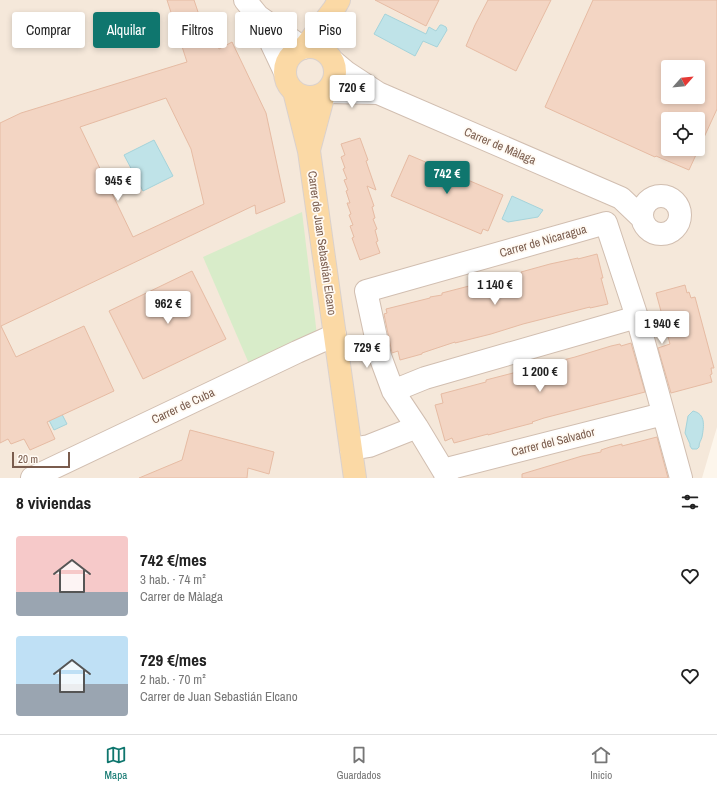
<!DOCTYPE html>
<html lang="es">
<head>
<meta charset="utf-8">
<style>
	body { margin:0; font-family:"Archivo Narrow",sans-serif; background:#f2f2f2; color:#222; height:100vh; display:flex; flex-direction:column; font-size:15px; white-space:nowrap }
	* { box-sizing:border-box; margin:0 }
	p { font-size:13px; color:#767676 }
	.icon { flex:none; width:22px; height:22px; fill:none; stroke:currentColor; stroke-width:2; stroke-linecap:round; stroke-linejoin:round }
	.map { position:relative; height:478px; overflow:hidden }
	.panel { display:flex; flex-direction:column; background:#fff; flex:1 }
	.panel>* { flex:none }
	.hud { position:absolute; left:12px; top:12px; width:400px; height:36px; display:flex; gap:8px }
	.needle { width:26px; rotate:63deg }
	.fabs { position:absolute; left:661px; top:60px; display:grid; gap:8px }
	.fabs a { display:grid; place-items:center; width:44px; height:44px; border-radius:4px; background:#fff; box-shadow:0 2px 6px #0003; font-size:20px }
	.scale { position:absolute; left:12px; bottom:10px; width:58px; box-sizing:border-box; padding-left:4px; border:2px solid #7a5c4d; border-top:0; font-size:11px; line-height:14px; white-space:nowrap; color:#7a5c4d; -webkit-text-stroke:3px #fffaf3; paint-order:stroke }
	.price { position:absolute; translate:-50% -34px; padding:0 9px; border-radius:4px; background:#fff; color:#222; font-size:13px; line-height:26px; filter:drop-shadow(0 1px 2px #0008) }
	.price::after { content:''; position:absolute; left:50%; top:24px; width:12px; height:9px; margin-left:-6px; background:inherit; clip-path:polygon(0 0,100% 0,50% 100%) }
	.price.active { background:#0f766e; color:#fff }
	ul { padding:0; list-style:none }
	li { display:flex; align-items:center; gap:12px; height:100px; padding:0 16px }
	li span { display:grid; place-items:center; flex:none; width:112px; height:80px; border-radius:4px; color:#555 }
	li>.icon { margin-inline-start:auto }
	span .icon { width:48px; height:48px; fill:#fffc; stroke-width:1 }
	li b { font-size:17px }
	h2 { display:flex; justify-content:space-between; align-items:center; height:48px; padding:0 16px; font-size:17px }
	.tag { padding:0 14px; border-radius:4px; background:#fff; box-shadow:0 2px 6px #0003; font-size:14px; line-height:36px }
	.tag.active { background:#0f766e; color:#fff }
	.menu { display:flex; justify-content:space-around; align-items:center; height:56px; border-top:1px solid #e0e0e0; background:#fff; font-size:11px; color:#767676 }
	.menu a { display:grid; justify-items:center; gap:2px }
	.menu .active { color:#0f766e }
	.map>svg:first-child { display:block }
</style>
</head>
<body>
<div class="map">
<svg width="717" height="478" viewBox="0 0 717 478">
	<rect width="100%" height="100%" fill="#fdf6ec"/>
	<!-- residential -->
	<path fill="#f5e8da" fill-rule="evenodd" d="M0,0H717V427L702,478H0ZM668,67H698V97H668ZM668,119H698V149H668Z"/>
	<!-- green -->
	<path fill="#d8ecc9" d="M302,212L317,335L250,366L203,257Z"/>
	<!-- water -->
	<path fill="#bfe3e8" stroke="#a5d3da" d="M385,14L426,34L429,27L436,31L440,25H442L446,27L447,30L437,47L423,41L415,56L374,34Z
		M154,140L173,176L143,191L124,155Z
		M512,196L543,210L538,217L508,222L502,219Z
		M49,389L67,424L54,430L36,395Z
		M693,411C706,414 704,426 702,437C701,441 699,442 699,447L697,449H692L690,446V444L685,433L688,416Z"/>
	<!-- building -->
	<path fill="#f3d5c3" stroke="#e6bba3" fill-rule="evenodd" d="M167,0H194L199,15L206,13L219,49L232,42L266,113L285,202L256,214L255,205L1,326L16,357L84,326L114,391L47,422L55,439L30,450L24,439L11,444L8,439L0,443V123L21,113L187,62ZM166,98L191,149L204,204L133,237L80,127Z
		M375,0H439L426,26Z
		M488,0H551L516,71L466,46L475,25Z
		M593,0H717V109L689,170L656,156L655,157L545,107ZM668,67H698V97H668ZM668,119H698V149H668Z
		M360,138L368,160L366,161L376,190L367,186L374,206L372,207L375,218L373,219L377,229L375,230L378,241L376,242L380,253L360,260L352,238L354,237L350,226L353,225L349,215L351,214L347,203H350L346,191L348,190L344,180L347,179L343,169L345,168L341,157L345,155L341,144Z
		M409,155L503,195L488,231L483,229L481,234L391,196Z
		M597,254L603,278H601L608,304L590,308V307L523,324L491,334L455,343V342L422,353V354L400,360L398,351L392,353L384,314L387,313L386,309L430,298V297L442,295V293L473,285L522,274L521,272L550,264L578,258V259Z
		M192,271L226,339L143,379L109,311Z
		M685,285L687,293L689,292L691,298L695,297L714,368H711L712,374L710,375L712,382L671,393L658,348L670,344L656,293Z
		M631,343L645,392L544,418L532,422L533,423L506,430L488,435V434L454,443L452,438L445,441L435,405L443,403L441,394L486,382V380L575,357L611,346L620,344L621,346Z
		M190,430L274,452L269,474L248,468L247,478H139L182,460Z
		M657,437L668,478H522V474L582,456L601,452V450L610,447L622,444V446Z"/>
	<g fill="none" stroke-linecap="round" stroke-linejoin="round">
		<!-- minor casing -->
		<g stroke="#d1beb0" stroke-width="24">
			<path id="minor" d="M245,0L258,16L303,48
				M259,17L285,72
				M334,62L346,72L378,93L621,198L642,218
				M327,92L378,93
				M642 215a19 19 0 1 1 38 0a19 19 0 1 1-38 0Z
				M393,391L425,378L637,317
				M417,427L393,391L380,356L366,291L606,223L637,317L681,478
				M351,449L369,446L417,427L443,470L447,478
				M443,470L663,414
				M32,478L297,352L335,335"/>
		</g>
		<!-- major casing -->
		<g stroke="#dad1cd" stroke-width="24">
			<path id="major" d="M285 72a25 25 0 1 1 50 0a25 25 0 1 1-50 0Z
				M305,47L334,9L339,0
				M294,91L309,151L355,478
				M309,150L324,94"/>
		</g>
		<!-- minor -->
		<use href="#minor" stroke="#fff" stroke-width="22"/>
		<!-- major -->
		<use href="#major" stroke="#fbd9a5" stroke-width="22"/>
	</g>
	<g text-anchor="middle" stroke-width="3.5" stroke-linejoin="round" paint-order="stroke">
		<!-- street labels -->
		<g font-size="12" fill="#7a5c4d" stroke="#fffaf3">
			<text transform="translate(500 146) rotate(23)" y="4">Carrer de Màlaga</text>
			<text transform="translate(543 241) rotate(-16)" y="4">Carrer de Nicaragua</text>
			<text transform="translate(322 243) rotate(82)" y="4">Carrer de Juan Sebastián Elcano</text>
			<text transform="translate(183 406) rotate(-25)" y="4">Carrer de Cuba</text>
			<text transform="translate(553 442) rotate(-14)" y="4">Carrer del Salvador</text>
		</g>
	</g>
</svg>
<div class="fabs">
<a><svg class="needle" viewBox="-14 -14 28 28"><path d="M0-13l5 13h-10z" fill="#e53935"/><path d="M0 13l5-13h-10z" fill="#767676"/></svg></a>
<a><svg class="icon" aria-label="locate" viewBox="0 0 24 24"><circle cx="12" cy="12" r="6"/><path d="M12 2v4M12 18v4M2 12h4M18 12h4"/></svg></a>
</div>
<div class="scale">20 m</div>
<b class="price" style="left:352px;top:109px">720 €</b>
<b class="price active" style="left:447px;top:195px">742 €</b>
<b class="price" style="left:118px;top:202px">945 €</b>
<b class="price" style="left:495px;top:306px">1 140 €</b>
<b class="price" style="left:168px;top:325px">962 €</b>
<b class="price" style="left:662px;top:345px">1 940 €</b>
<b class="price" style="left:367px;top:369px">729 €</b>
<b class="price" style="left:540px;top:393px">1 200 €</b>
<div class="hud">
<a class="tag">Comprar</a>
<a class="tag active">Alquilar</a>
<a class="tag">Filtros</a>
<a class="tag">Nuevo</a>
<a class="tag">Piso</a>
</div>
</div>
<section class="panel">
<h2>8 viviendas<svg class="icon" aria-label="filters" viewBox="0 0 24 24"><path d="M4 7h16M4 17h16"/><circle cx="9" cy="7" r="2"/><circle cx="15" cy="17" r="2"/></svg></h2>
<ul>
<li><span style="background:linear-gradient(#f6c9c9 70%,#9aa5b1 0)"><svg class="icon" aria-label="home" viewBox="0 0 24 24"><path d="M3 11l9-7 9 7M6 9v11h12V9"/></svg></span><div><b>742 €/mes</b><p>3 hab. · 74 m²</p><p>Carrer de Màlaga</p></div><svg class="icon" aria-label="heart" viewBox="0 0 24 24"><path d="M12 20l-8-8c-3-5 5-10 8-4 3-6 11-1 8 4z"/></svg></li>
<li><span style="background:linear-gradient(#bfe0f5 60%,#9aa5b1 0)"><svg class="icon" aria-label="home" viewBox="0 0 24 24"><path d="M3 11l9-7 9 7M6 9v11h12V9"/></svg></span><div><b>729 €/mes</b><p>2 hab. · 70 m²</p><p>Carrer de Juan Sebastián Elcano</p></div><svg class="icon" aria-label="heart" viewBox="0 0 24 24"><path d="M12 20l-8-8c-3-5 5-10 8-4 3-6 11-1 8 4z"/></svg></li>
</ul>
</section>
<nav class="menu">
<a class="active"><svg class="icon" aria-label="map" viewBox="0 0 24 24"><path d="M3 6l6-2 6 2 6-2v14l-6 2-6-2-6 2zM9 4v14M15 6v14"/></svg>Mapa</a>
<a><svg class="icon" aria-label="saved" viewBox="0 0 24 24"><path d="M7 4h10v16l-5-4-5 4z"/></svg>Guardados</a>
<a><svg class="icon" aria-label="home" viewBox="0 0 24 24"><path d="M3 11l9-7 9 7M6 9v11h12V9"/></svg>Inicio</a>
</nav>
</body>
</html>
